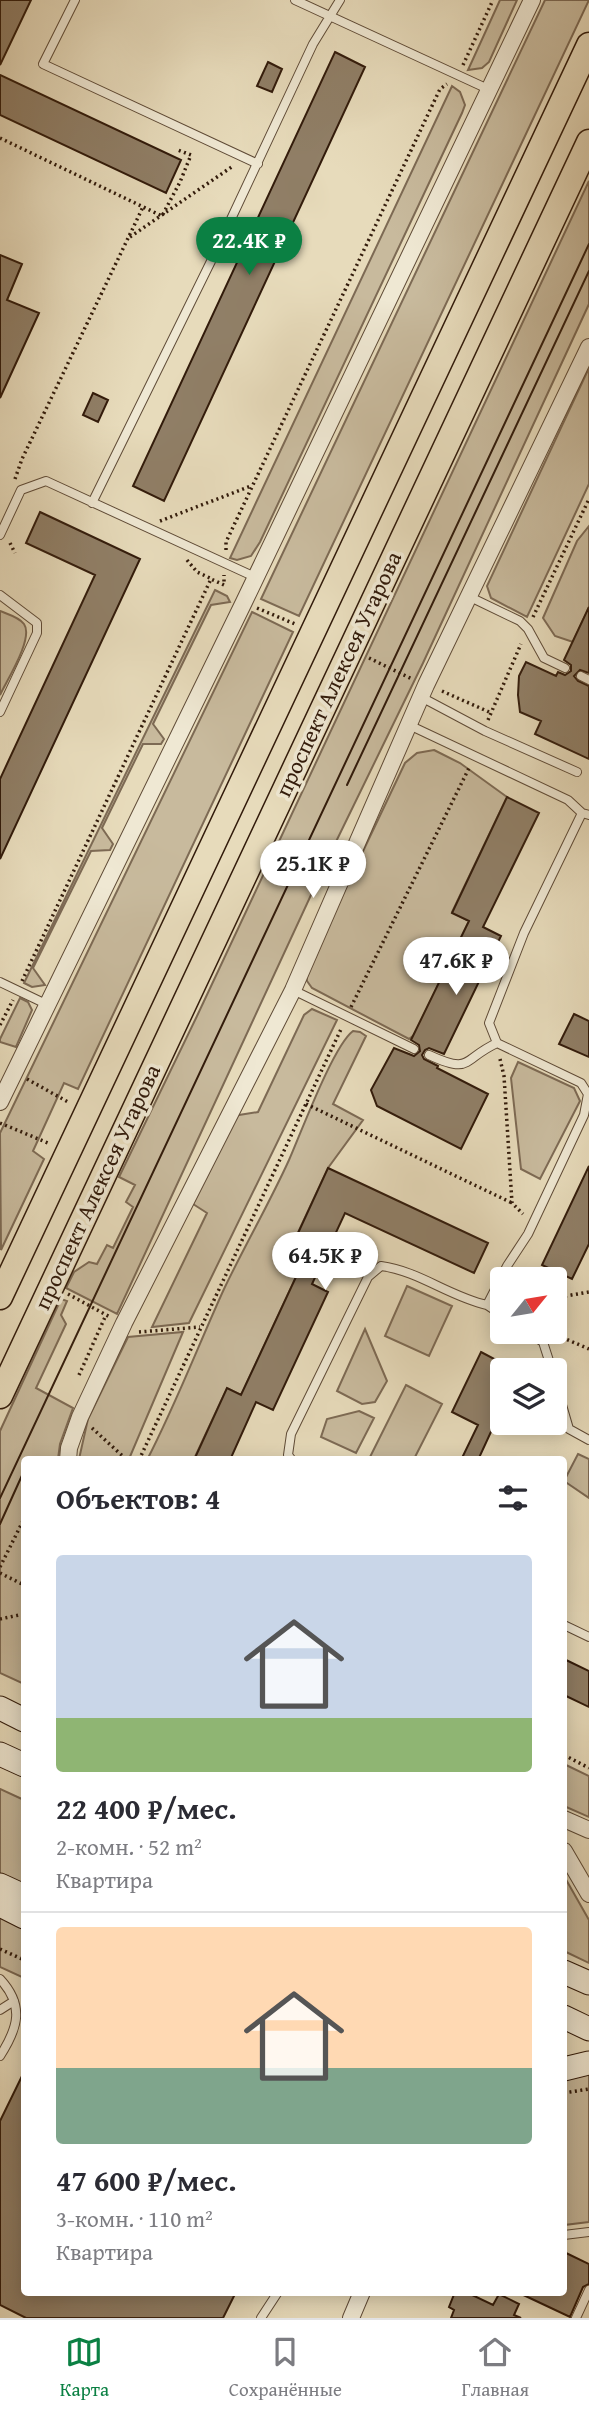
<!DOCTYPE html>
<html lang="ru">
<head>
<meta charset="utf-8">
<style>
	body { margin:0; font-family:"Gentium Book Plus",serif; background:#f7f7f7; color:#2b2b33; height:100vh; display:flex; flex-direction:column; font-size:26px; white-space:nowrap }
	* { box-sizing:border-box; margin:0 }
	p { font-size:23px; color:#7c7c81 }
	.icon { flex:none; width:38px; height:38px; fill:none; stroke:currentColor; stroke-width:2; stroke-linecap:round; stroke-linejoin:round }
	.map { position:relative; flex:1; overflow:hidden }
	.drawer { position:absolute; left:21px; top:1456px; width:546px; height:840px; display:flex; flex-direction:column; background:#fff; border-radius:7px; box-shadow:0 4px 18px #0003 }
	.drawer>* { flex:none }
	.needle { width:46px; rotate:60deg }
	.controls { position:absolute; left:490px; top:1267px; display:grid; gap:14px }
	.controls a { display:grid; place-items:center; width:77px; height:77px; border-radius:7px; background:#fff; box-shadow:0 4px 18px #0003; font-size:35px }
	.price { position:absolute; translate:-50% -60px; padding:0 16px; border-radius:24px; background:#fff; color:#222; font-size:23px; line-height:46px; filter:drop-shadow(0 2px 4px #0008) }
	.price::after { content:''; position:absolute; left:50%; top:42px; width:21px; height:16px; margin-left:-10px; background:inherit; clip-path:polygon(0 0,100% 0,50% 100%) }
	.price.selected { background:#0b8043; color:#fff }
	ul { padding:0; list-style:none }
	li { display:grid; align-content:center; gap:14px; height:371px; padding:0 35px }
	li+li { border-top:2px solid #e1e1e2 }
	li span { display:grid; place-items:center; height:217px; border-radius:7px; color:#555 }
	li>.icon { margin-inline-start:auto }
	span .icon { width:126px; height:126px; fill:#fffc; stroke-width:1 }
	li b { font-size:30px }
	h2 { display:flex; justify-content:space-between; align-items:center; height:84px; padding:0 35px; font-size:30px }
	.dock { display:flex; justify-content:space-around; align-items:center; height:98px; border-top:2px solid #e1e1e2; background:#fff; font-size:19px; color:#7c7c81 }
	.dock a { display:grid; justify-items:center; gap:4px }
	.dock .selected { color:#0b8043 }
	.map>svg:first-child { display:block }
</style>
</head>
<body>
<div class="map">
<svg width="589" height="2318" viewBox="0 0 589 2318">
	<rect width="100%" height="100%" fill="#e7dbbb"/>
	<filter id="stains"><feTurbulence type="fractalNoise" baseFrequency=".00286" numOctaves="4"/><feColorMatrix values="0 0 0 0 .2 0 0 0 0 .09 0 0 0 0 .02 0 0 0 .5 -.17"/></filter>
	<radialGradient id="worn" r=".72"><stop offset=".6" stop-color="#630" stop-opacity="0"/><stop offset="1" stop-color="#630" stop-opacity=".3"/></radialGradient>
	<!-- green -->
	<path fill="#c8ba9d" stroke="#7d6a54" stroke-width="2" d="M500,0H517L489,62L482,68L468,70Z
		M545,0H589L299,616L261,599Z
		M452,86L460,92L465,105L462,113L260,542L251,556L237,560L230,558Z
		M589,181V304L423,663L330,854L117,1314L66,1288L74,1272L89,1262L97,1264L107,1245L113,1248L133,1207L126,1202L135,1185L119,1177L197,1016Z
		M589,368V484L527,617L491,598L487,586Z
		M589,526V607L573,642L555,636L543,618L577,541Z
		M215,590L227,596L230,602L211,605L153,724L164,739L161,744H143L102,828L113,844L110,850L91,851L33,968L45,985L32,987L24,983Z
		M0,611C7,614 19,617 24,624C34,638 7,680 0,695Z
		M252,612L293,632L78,1089L64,1083L33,1151L44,1159L1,1250L0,1133Z
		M434,750L460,763L507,797L452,912L469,921L414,1035L409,1039L312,988L307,981L306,971L405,763L417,753Z
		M20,998L28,1002L32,1010L16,1047L0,1042V1039Z
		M312,1009L337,1020L189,1323L152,1327L207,1213L193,1204L233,1116L258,1112L304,1015Z
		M353,1031L360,1032L366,1036L333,1104L363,1120L328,1168L281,1269L296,1277L241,1395L227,1388L194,1459L147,1460C176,1404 198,1346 224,1289C245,1245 269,1204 289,1160C301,1133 333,1046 353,1031Z
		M518,1062L574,1088L580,1101L540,1179L521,1169L511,1078Z
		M407,1286L452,1306L429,1356L385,1336Z
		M61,1299L67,1301L61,1315L66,1324L36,1388L73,1408L60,1444L58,1459L24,1460V1684L0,1673V1431Z
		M365,1329L387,1381L375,1402L362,1404L337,1391Z
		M183,1332L129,1459H79L88,1419L128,1337Z
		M406,1385L442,1404L414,1459H369Z
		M359,1411L374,1418L356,1453L321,1437L327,1419Z
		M578,1454L589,1459V1498L564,1481Z
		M564,1764L589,1776V1817L564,1806Z
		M0,1789L24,1800V1887L0,1876Z
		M564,1876L589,1920V1963L564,1951Z
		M0,1915L24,1927V1978L0,1967Z
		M589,2071V2222L564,2225V2078Z"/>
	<!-- building -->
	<path fill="#907f67" stroke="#321b0b" stroke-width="2" d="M0,0H31L0,65Z
		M335,52L365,67L164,501L133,486Z
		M268,62L282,69L272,92L257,86Z
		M0,75L181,160L166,193L0,115Z
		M0,255L22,264L7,300L39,313L0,398Z
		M93,393L108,400L98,422L83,415Z
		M40,512L140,559L0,859V779L95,575L26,543Z
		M589,607V673L580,670L574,676L578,681L589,686V759L535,734L541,721L520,712L518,695L519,676L526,662L556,676L558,672L565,675L571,671V665L564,660Z
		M507,797L539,813L483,927L501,936L444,1054L429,1048L425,1050L422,1055L424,1059L438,1066L437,1068L488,1094L461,1149L377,1106L371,1090L394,1048L414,1056L420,1051L419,1045L411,1040L469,921L452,913Z
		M574,1014L589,1021V1057L559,1044Z
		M589,1166V1244L572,1279L542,1265Z
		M328,1168L488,1243L474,1273L345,1213L312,1284L328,1292L273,1410L256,1402L230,1460H194L227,1388L241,1395L296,1277L281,1270Z
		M481,1352L502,1363V1408L478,1460H461L478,1425L452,1412Z
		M564,1659L589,1671V1707L564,1695Z
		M24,2072V2292H236L223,2318H26L0,2305V2121Z
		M564,2252L589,2264V2284L583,2287L570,2317L517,2292H564Z
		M455,2292H466L493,2305L499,2294L519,2304L514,2315L521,2318H451L454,2310L449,2307Z"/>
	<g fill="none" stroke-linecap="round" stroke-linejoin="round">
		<!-- lane casing -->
		<g stroke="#5f4b37" stroke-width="10">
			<path id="lane" d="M75,0L43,64L258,164
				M295,0L488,89
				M92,503L217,249L313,44L340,0
				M0,535L21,490L46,481L255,577
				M0,595L37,623V633L0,712
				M470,597L520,621L528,629L544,658L565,668
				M581,676L589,680
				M421,697L485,731L577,772
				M409,725L568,800L582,813L589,815
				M0,982L46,1004
				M293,990L414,1049
				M429,1055C472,1075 462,1059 497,1043L489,1023L524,933L582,813
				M487,1305L502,1315
				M528,1332L543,1342L552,1370
				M555,1381L569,1429L589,1440
				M292,1460L288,1455L291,1434L368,1277L381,1266C419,1271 450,1297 487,1305L507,1266L528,1234L584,1115L588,1094L581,1083L497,1043
				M564,1625L589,1637
				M0,1979C25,2006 18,2028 0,2056
				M0,2010L14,2001
				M564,2235L589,2232
				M261,2318L278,2292
				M576,2318L589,2290"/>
		</g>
		<!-- street casing -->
		<g stroke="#5f4b37" stroke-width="18">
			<path id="street" d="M0,1102L244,602L532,0
				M68,1460L69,1448L80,1417L124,1323L293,990L426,685L589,347
				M564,1819L589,1830
				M564,1851L589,1894
				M351,2318L362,2292"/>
		</g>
		<!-- secondary casing -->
		<g stroke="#321b0b" stroke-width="25">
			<path id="secondary" d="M0,1708L24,1720
				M0,1754L24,1765
				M0,1885L24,1896
				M0,1905L24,1917
				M564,1972L589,1983
				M564,2017L589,2029
				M564,2069L589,2063"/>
		</g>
		<!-- primary casing -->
		<g stroke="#321b0b" stroke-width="27">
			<path id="primary" d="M0,1297L589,45
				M0,1396L589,142"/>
		</g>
		<!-- path -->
		<path stroke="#321b0b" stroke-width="3.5" stroke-dasharray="2 3.5" stroke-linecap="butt" d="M463,65L493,0
			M0,138L162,216L180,182L191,155L178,150
			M130,237L233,166
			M15,479L22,459L143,207
			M160,521L251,486
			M10,543L15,553
			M226,550V542L440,89L447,84
			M187,560L197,572L210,578
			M257,608L295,624
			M533,617L589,499
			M369,658L412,679
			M442,691L489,712
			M488,720L521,644
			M22,981L211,579L224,585V575
			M351,1007L470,766
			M0,1025L13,1000
			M500,1059L504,1076L512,1203L523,1214
			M27,1079L68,1102
			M306,1104L512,1203
			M0,1123L48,1143
			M68,1294L110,1317
			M555,1294L560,1297L589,1292
			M139,1332L200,1327
			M552,1333L589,1349
			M79,1375L106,1315
			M92,1428L127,1460
			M139,1460L342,1027
			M0,1567L24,1519
			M0,1573L24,1585
			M0,1619L24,1614
			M564,1755L589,1768
			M0,1949L24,1960
			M564,2093L589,2089"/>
		<!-- lane -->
		<use href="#lane" stroke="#efe8d3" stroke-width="8"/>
		<!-- street -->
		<use href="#street" stroke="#efe8d3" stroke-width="16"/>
		<!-- secondary -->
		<use href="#secondary" stroke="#efe8d3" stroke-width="23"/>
		<!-- primary -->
		<use href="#primary" stroke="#e7dbbb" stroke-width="24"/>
		<!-- tram -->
		<path stroke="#321b0b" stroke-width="2" d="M347,785L589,271
			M0,1498L589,244
			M0,1524L24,1471"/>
	</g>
	<g text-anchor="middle" stroke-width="7" stroke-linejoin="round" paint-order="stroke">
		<!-- street labels -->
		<g font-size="23" fill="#321b0b" stroke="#efe8d3">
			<text transform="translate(338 674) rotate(-65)" y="8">проспект Алексея Угарова</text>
			<text transform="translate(97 1187) rotate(-65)" y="8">проспект Алексея Угарова</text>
		</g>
	</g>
	<rect width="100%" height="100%" filter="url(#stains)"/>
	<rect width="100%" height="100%" fill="url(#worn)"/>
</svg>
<div class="controls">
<a><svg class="needle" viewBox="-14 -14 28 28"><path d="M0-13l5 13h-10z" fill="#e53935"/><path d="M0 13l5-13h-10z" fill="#7c7c81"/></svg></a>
<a><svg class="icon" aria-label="layers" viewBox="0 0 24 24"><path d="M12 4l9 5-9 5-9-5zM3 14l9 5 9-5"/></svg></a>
</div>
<b class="price selected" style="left:249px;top:277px">22.4K ₽</b>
<b class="price" style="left:313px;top:900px">25.1K ₽</b>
<b class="price" style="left:456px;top:997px">47.6K ₽</b>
<b class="price" style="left:325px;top:1292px">64.5K ₽</b>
<section class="drawer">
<h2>Объектов: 4<svg class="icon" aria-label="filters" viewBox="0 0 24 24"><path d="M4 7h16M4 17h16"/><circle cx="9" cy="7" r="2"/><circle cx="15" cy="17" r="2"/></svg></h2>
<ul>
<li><span style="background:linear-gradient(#c9d6e8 75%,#8fb573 0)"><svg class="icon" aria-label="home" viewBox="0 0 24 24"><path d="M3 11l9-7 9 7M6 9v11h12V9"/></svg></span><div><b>22 400 ₽/мес.</b><p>2-комн. · 52 m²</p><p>Квартира</p></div></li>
<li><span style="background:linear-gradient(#ffd9b3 65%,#7fa58c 0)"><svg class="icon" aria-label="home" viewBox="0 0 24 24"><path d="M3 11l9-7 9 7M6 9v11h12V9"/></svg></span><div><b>47 600 ₽/мес.</b><p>3-комн. · 110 m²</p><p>Квартира</p></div></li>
</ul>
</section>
</div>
<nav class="dock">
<a class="selected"><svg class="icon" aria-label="map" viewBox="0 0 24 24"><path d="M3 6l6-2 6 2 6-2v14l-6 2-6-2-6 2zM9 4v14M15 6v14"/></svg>Карта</a>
<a><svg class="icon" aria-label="saved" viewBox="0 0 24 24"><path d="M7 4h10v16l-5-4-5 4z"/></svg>Сохранённые</a>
<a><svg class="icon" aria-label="home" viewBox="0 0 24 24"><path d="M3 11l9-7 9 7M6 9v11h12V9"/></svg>Главная</a>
</nav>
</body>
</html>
